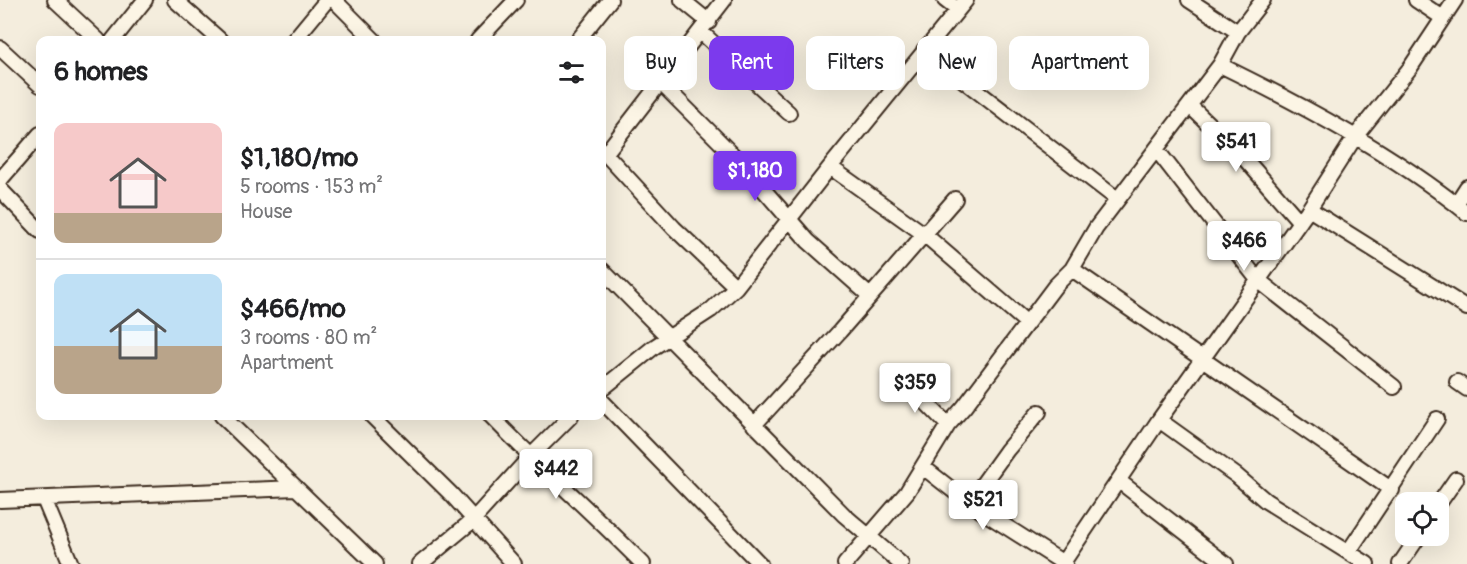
<!DOCTYPE html>
<html lang="en">
<head>
<meta charset="utf-8">
<style>
	body { margin:0; font-family:Pangolin,sans-serif; background:#f6f6f6; color:#202124; height:100vh; display:flex; flex-direction:column; font-size:22px; white-space:nowrap }
	* { box-sizing:border-box; margin:0 }
	p { font-size:20px; color:#757577 }
	.icon { flex:none; width:33px; height:33px; fill:none; stroke:currentColor; stroke-width:2; stroke-linecap:round; stroke-linejoin:round }
	.map { position:relative; flex:1; overflow:hidden }
	.panel { position:absolute; left:36px; top:36px; width:570px; height:384px; display:flex; flex-direction:column; background:#fff; border-radius:12px; box-shadow:0 6px 24px #0002 }
	.panel>* { flex:none }
	.banner { position:absolute; left:624px; top:36px; width:570px; height:54px; display:flex; gap:12px }
	.buttons { position:absolute; left:1395px; top:492px; display:grid; gap:12px }
	.buttons a { display:grid; place-items:center; width:54px; height:54px; border-radius:12px; background:#fff; box-shadow:0 6px 24px #0002; font-size:30px }
	.price { position:absolute; translate:-50% -51px; padding:0 14px; border-radius:6px; background:#fff; color:#222; font-size:20px; line-height:39px; filter:drop-shadow(0 2px 3px #0008) }
	.price::after { content:''; position:absolute; left:50%; top:36px; width:18px; height:14px; margin-left:-9px; background:inherit; clip-path:polygon(0 0,100% 0,50% 100%) }
	.price.current { background:#7c3aed; color:#fff }
	ul { padding:0; list-style:none }
	li { display:flex; align-items:center; gap:18px; height:150px; padding:0 18px }
	li+li { border-top:2px solid #e0e0e0 }
	li span { display:grid; place-items:center; flex:none; width:168px; height:120px; border-radius:12px; color:#555 }
	li>.icon { margin-inline-start:auto }
	span .icon { width:72px; height:72px; fill:#fffc; stroke-width:1 }
	li b { font-size:26px }
	h2 { display:flex; justify-content:space-between; align-items:center; height:72px; padding:0 18px; font-size:26px }
	.chip { padding:0 21px; border-radius:12px; background:#fff; box-shadow:0 6px 24px #0002; font-size:21px; line-height:54px }
	.chip.current { background:#7c3aed; color:#fff }
	.map>svg:first-child { display:block }
</style>
</head>
<body>
<div class="map">
<svg width="1467" height="564" viewBox="0 0 1467 564">
	<rect width="100%" height="100%" fill="#f4eddd"/>
	<filter id="ink" filterUnits="userSpaceOnUse"><feTurbulence type="fractalNoise" baseFrequency=".0167" numOctaves="2"/><feDisplacementMap in="SourceGraphic" scale="12" xChannelSelector="R" yChannelSelector="G"/><feConvolveMatrix kernelMatrix="1 2 1 2 8 2 1 2 1" color-interpolation-filters="sRGB"/></filter>
	<g filter="url(#ink)">
		<g fill="none" stroke-linecap="round" stroke-linejoin="round">
			<!-- minor casing -->
			<g stroke="#3b2a1e" stroke-width="18">
				<path id="minor" d="M55,0L98,40
					M175,0L220,40
					M334,0L374,40
					M682,0L709,22
					M945,0L958,10
					M1189,0L1238,32
					M1263,0L1238,32L1220,65C1306,107 1392,153 1467,213
					M1416,0L1443,18
					M700,31L789,113
					M113,40L145,0
					M294,40L327,0
					M478,40L516,0
					M578,40L610,0
					M0,48L40,85
					M924,50L1117,199
					M661,83L738,160L808,241L870,296
					M1191,107L1245,159L1300,222
					M1156,149L1258,280L1394,387
					M602,150L674,228L736,287
					M605,154L724,0
					M830,167L924,234L1027,323
					M0,180L40,134
					M0,189L40,231
					M1456,204L1467,187
					M1309,209L1467,308
					M1072,269L1392,490
					M602,270L844,515L901,564
					M904,380L948,425
					M1457,382L1467,389
					M602,389L654,347L711,310L736,287L830,167L966,0
					M602,401L760,564
					M222,416L375,564
					M372,416L451,494L514,564
					M491,416C540,467 593,513 643,564
					M1159,420L1237,476L1266,501L1367,564
					M754,425L840,331L955,199
					M923,467L969,503L1065,564
					M1119,481L1226,564
					M44,499L71,564
					M0,500L296,488
					M969,503L1007,450L1039,412
					M1438,505L1456,479
					M1349,551L1437,419
					M420,564L472,521L530,457L571,416
					M845,564L907,492L948,425L964,407L1055,286L1072,269L1096,228L1220,65
					M1062,564L1159,420L1309,209L1355,137L1410,68L1455,0
					M1400,564L1419,536"/>
			</g>
			<!-- minor -->
			<use href="#minor" stroke="#fcf5e5" stroke-width="14"/>
		</g>
	</g>
</svg>
<div class="buttons">
<a><svg class="icon" aria-label="locate" viewBox="0 0 24 24"><circle cx="12" cy="12" r="6"/><path d="M12 2v4M12 18v4M2 12h4M18 12h4"/></svg></a>
</div>
<b class="price" style="left:1236px;top:173px">$541</b>
<b class="price current" style="left:755px;top:202px">$1,180</b>
<b class="price" style="left:1244px;top:272px">$466</b>
<b class="price" style="left:915px;top:414px">$359</b>
<b class="price" style="left:556px;top:500px">$442</b>
<b class="price" style="left:983px;top:531px">$521</b>
<div class="banner">
<a class="chip">Buy</a>
<a class="chip current">Rent</a>
<a class="chip">Filters</a>
<a class="chip">New</a>
<a class="chip">Apartment</a>
</div>
<section class="panel">
<h2>6 homes<svg class="icon" aria-label="filters" viewBox="0 0 24 24"><path d="M4 7h16M4 17h16"/><circle cx="9" cy="7" r="2"/><circle cx="15" cy="17" r="2"/></svg></h2>
<ul>
<li><span style="background:linear-gradient(#f6c9c9 75%,#b9a48a 0)"><svg class="icon" aria-label="home" viewBox="0 0 24 24"><path d="M3 11l9-7 9 7M6 9v11h12V9"/></svg></span><div><b>$1,180/mo</b><p>5 rooms · 153 m²</p><p>House</p></div></li>
<li><span style="background:linear-gradient(#bfe0f5 60%,#b9a48a 0)"><svg class="icon" aria-label="home" viewBox="0 0 24 24"><path d="M3 11l9-7 9 7M6 9v11h12V9"/></svg></span><div><b>$466/mo</b><p>3 rooms · 80 m²</p><p>Apartment</p></div></li>
</ul>
</section>
</div>
</body>
</html>
